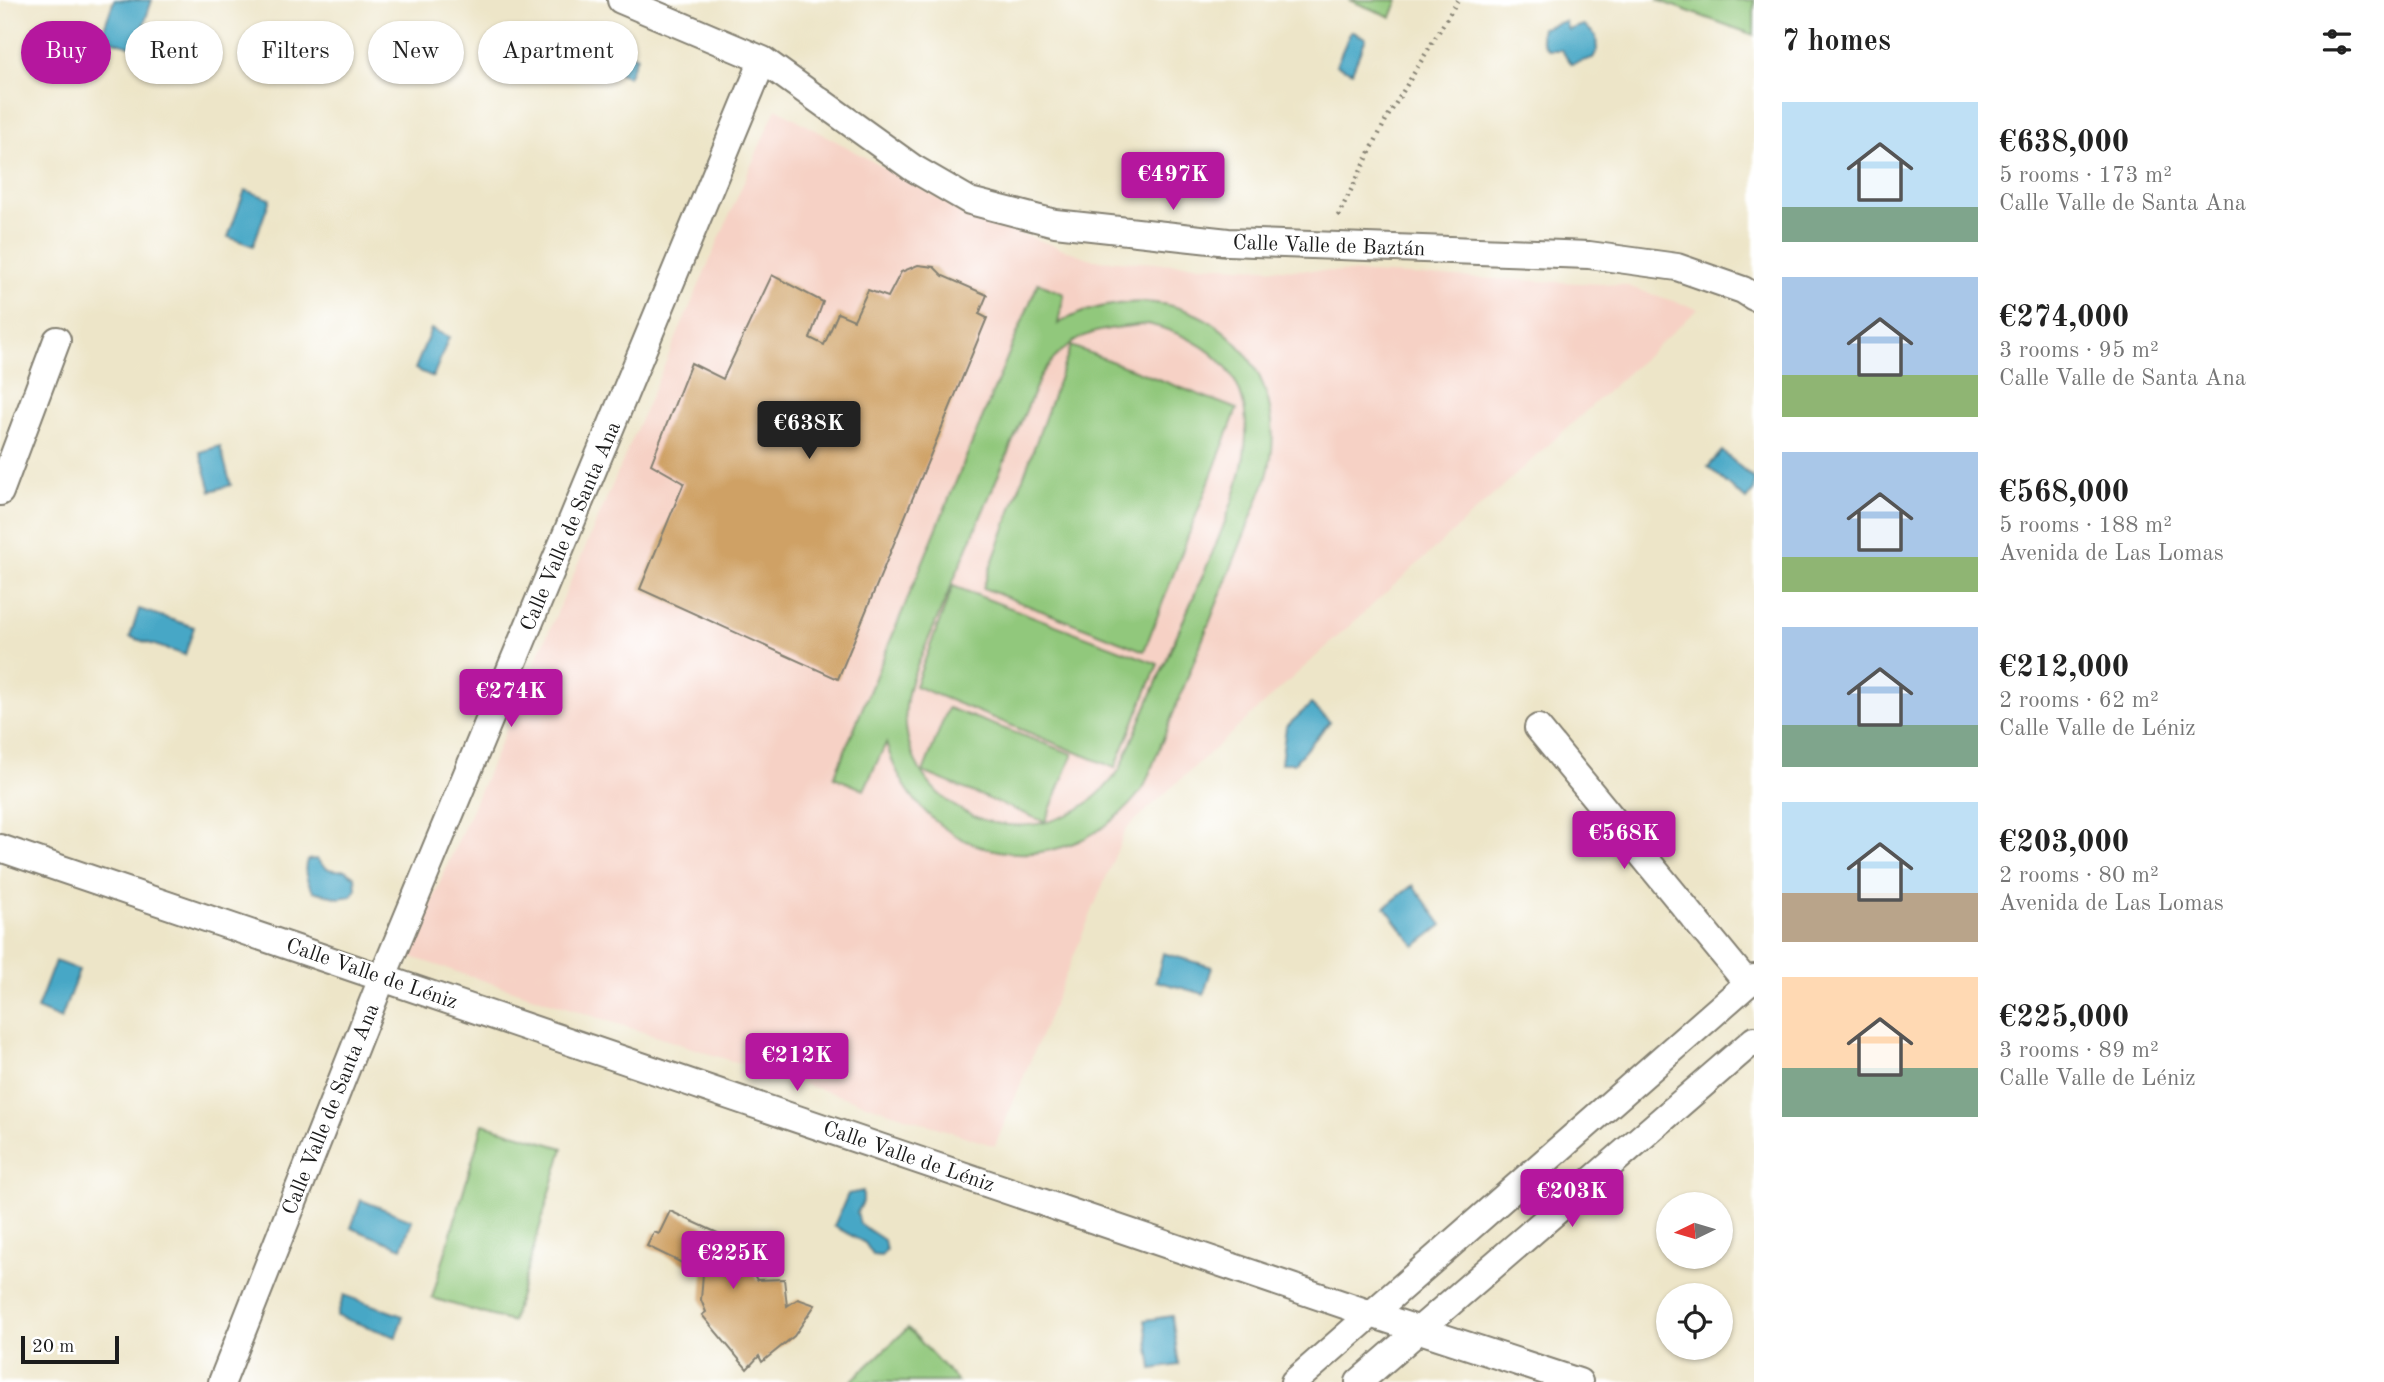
<!DOCTYPE html>
<html lang="en">
<head>
<meta charset="utf-8">
<style>
	body { margin:0; font-family:"Old Standard TT",serif; background:#f6f6f6; color:#222; height:100vh; display:flex; flex-direction:column; font-size:26px; white-space:nowrap }
	* { box-sizing:border-box; margin:0 }
	p { font-size:23px; color:#767676 }
	.icon { flex:none; width:38px; height:38px; fill:none; stroke:currentColor; stroke-width:2; stroke-linecap:round; stroke-linejoin:round }
	.map { position:relative; flex:1; overflow:hidden }
	.drawer { display:flex; flex-direction:column; background:#fff; width:630px }
	.drawer>* { flex:none }
	.hud { position:absolute; left:21px; top:21px; width:665px; height:63px; display:flex; gap:14px }
	.needle { width:46px; rotate:265deg }
	.controls { position:absolute; left:1656px; top:1192px; display:grid; gap:14px }
	.controls a { display:grid; place-items:center; width:77px; height:77px; border-radius:50%; background:#fff; box-shadow:0 2px 5px #0004; font-size:35px }
	.scale { position:absolute; left:21px; bottom:18px; width:98px; box-sizing:border-box; padding-left:7px; border:4px solid #1c1c1c; border-top:0; font-size:19px; line-height:24px; white-space:nowrap; color:#1c1c1c; -webkit-text-stroke:5px #fff; paint-order:stroke }
	.price { position:absolute; translate:-50% -60px; padding:0 16px; border-radius:7px; background:#b5179e; color:#fff; font-size:23px; line-height:46px; filter:drop-shadow(0 2px 4px #0008) }
	.price::after { content:''; position:absolute; left:50%; top:42px; width:21px; height:16px; margin-left:-10px; background:inherit; clip-path:polygon(0 0,100% 0,50% 100%) }
	.price.current { background:#222; color:#fff }
	ul { padding:0; list-style:none }
	li { display:flex; align-items:center; gap:21px; height:175px; padding:0 28px }
	li span { display:grid; place-items:center; flex:none; width:196px; height:140px; border-radius:0px; color:#555 }
	li>.icon { margin-inline-start:auto }
	span .icon { width:84px; height:84px; fill:#fffc; stroke-width:1 }
	li b { font-size:30px }
	h2 { display:flex; justify-content:space-between; align-items:center; height:84px; padding:0 28px; font-size:30px }
	.pill { padding:0 24px; border-radius:32px; background:#fff; box-shadow:0 2px 5px #0004; font-size:24px; line-height:63px }
	.pill.current { background:#b5179e; color:#fff }
	main { display:flex; flex:1; min-height:0 }
	.map>svg:first-child { display:block }
</style>
</head>
<body>
<main>
<div class="map">
<svg width="1754" height="1382" viewBox="0 0 1754 1382">
	<rect width="100%" height="100%" fill="#fff"/>
	<filter id="ink" filterUnits="userSpaceOnUse"><feTurbulence type="fractalNoise" baseFrequency=".0143" numOctaves="2"/><feDisplacementMap in="SourceGraphic" scale="14" xChannelSelector="R" yChannelSelector="G"/><feConvolveMatrix kernelMatrix="1 2 1 2 8 2 1 2 1" color-interpolation-filters="sRGB"/></filter>
	<filter id="wash" filterUnits="userSpaceOnUse"><feTurbulence type="fractalNoise" baseFrequency=".00686" numOctaves="4" result="noise"/><feDisplacementMap in="SourceGraphic" scale="28" xChannelSelector="R" yChannelSelector="G"/><feGaussianBlur stdDeviation="1.57" result="paint"/><feColorMatrix in="noise" values="0 0 0 0 0 0 0 0 0 0 0 0 0 0 0 0 0 1.4 0 .05"/><feComposite in="paint" operator="in"/></filter>
	<g filter="url(#wash)">
		<rect width="100%" height="100%" fill="#ede5c8"/>
		<!-- built -->
		<path fill="#f6d1c5" d="M776,108L971,216L1094,260L1624,285L1698,309L1126,829L995,1146L408,956Z"/>
		<!-- green -->
		<path fill="#91c87b" stroke="#56724c" stroke-width="2" fill-rule="evenodd" d="M1349,0H1398L1391,17Z
			M1657,0H1754V35Z
			M1038,283L1064,294L1058,324C1077,312 1096,307 1118,304C1221,289 1296,381 1266,480L1144,787C1067,892 923,868 886,743L864,790L834,777ZM1148,324C1306,365 1236,497 1193,598C1168,655 1144,712 1120,769C1039,886 871,804 912,678L1041,375C1073,330 1097,330 1148,324Z
			M1071,346L1237,409L1144,651L983,588Z
			M953,586L1158,664L1115,768L915,686Z
			M948,708L1073,754L1045,822L923,772Z
			M483,1124L563,1148L512,1322L432,1298Z
			M908,1328L958,1382H850Z"/>
		<!-- water -->
		<path fill="#47a7c6" stroke="#326271" stroke-width="2" d="M114,0H152L136,48L101,37Z
			M1565,21L1568,30L1584,25L1596,36L1597,51L1593,58L1572,64L1561,50H1549C1542,44 1539,37 1542,28Z
			M1351,31L1366,38L1352,72L1336,65Z
			M595,36L637,57L628,77L585,57Z
			M245,190L270,199L253,246L228,237Z
			M431,329L449,337L433,377L415,369Z
			M220,446L231,485L211,491L200,452Z
			M1722,451L1754,479V490L1746,500L1708,467Z
			M139,609L194,627L185,655L130,637Z
			M1311,704L1330,722L1294,763H1281L1286,727Z
			M317,859C325,870 332,871 345,870L355,877L356,889L351,896L339,898L313,891C307,882 303,871 307,860Z
			M1413,885L1442,925L1415,946L1385,907Z
			M1163,953L1212,967L1204,994L1156,981Z
			M55,961L79,970L61,1019L37,1009Z
			M863,1191V1202L857,1213L860,1224L884,1240L886,1251L881,1256L873,1255L865,1243L834,1226L848,1194Z
			M361,1200L412,1220L402,1248L351,1228Z
			M344,1295L403,1316L396,1337L337,1316Z
			M1172,1316L1179,1365L1152,1369L1145,1320Z"/>
		<g id="blocks">
			<!-- building -->
			<path fill="#cfa165" d="M918,265L934,267L943,276L987,295L979,314L987,318L838,679L640,589L684,483L651,464L691,363L723,379L772,275L823,302L810,338L824,345L838,313L854,320L868,290L888,297L901,272Z
				M670,1211L722,1235L711,1253L724,1259L734,1240L752,1248L744,1268L751,1270L757,1280L784,1279L787,1306L798,1299L815,1305L794,1336L762,1362L759,1356L747,1369L702,1315L706,1312L701,1300L703,1273L647,1246L654,1232L659,1234Z"/>
		</g>
	</g>
	<g filter="url(#ink)">
		<use href="#blocks" fill-opacity="0" stroke="#848072" stroke-width="2"/>
		<g fill="none" stroke-linecap="round" stroke-linejoin="round">
			<!-- street casing -->
			<g stroke="#848072" stroke-width="30">
				<path id="street" d="M621,0L763,60L913,168L970,201L1055,223L1228,242L1589,255L1677,267L1743,290L1754,297
					M0,492L57,340
					M1538,728L1748,984
					M0,848L1371,1314L1579,1382
					M222,1382L383,976L763,60
					M1294,1382L1754,978
					M1359,1382L1754,1040"/>
			</g>
			<!-- path -->
			<path stroke="#848072" stroke-width="4.5" stroke-dasharray="2 5" stroke-linecap="butt" d="M1338,216L1387,118L1458,0"/>
			<!-- street -->
			<use href="#street" stroke="#fff" stroke-width="26"/>
		</g>
	</g>
	<g text-anchor="middle" stroke-width="5" stroke-linejoin="round" paint-order="stroke">
		<!-- street labels -->
		<g font-size="21" fill="#1c1c1c" stroke="#fff">
			<text transform="translate(1329 245) rotate(2)" y="7">Calle Valle de Baztán</text>
			<text transform="translate(570 526) rotate(-67)" y="7">Calle Valle de Santa Ana</text>
			<text transform="translate(372 973) rotate(19)" y="7">Calle Valle de Léniz</text>
			<text transform="translate(330 1109) rotate(-68)" y="7">Calle Valle de Santa Ana</text>
			<text transform="translate(909 1156) rotate(19)" y="7">Calle Valle de Léniz</text>
		</g>
	</g>
</svg>
<div class="controls">
<a><svg class="needle" viewBox="-14 -14 28 28"><path d="M0-13l5 13h-10z" fill="#e53935"/><path d="M0 13l5-13h-10z" fill="#767676"/></svg></a>
<a><svg class="icon" aria-label="locate" viewBox="0 0 24 24"><circle cx="12" cy="12" r="6"/><path d="M12 2v4M12 18v4M2 12h4M18 12h4"/></svg></a>
</div>
<div class="scale">20 m</div>
<b class="price" style="left:1173px;top:212px">€497K</b>
<b class="price current" style="left:809px;top:461px">€638K</b>
<b class="price" style="left:511px;top:729px">€274K</b>
<b class="price" style="left:1624px;top:871px">€568K</b>
<b class="price" style="left:797px;top:1093px">€212K</b>
<b class="price" style="left:1572px;top:1229px">€203K</b>
<b class="price" style="left:733px;top:1291px">€225K</b>
<div class="hud">
<a class="pill current">Buy</a>
<a class="pill">Rent</a>
<a class="pill">Filters</a>
<a class="pill">New</a>
<a class="pill">Apartment</a>
</div>
</div>
<section class="drawer">
<h2>7 homes<svg class="icon" aria-label="filters" viewBox="0 0 24 24"><path d="M4 7h16M4 17h16"/><circle cx="9" cy="7" r="2"/><circle cx="15" cy="17" r="2"/></svg></h2>
<ul>
<li><span style="background:linear-gradient(#bfe0f5 75%,#7fa58c 0)"><svg class="icon" aria-label="home" viewBox="0 0 24 24"><path d="M3 11l9-7 9 7M6 9v11h12V9"/></svg></span><div><b>€638,000</b><p>5 rooms · 173 m²</p><p>Calle Valle de Santa Ana</p></div></li>
<li><span style="background:linear-gradient(#a9c7e8 70%,#8fb573 0)"><svg class="icon" aria-label="home" viewBox="0 0 24 24"><path d="M3 11l9-7 9 7M6 9v11h12V9"/></svg></span><div><b>€274,000</b><p>3 rooms · 95 m²</p><p>Calle Valle de Santa Ana</p></div></li>
<li><span style="background:linear-gradient(#a9c7e8 75%,#8fb573 0)"><svg class="icon" aria-label="home" viewBox="0 0 24 24"><path d="M3 11l9-7 9 7M6 9v11h12V9"/></svg></span><div><b>€568,000</b><p>5 rooms · 188 m²</p><p>Avenida de Las Lomas</p></div></li>
<li><span style="background:linear-gradient(#a9c7e8 70%,#7fa58c 0)"><svg class="icon" aria-label="home" viewBox="0 0 24 24"><path d="M3 11l9-7 9 7M6 9v11h12V9"/></svg></span><div><b>€212,000</b><p>2 rooms · 62 m²</p><p>Calle Valle de Léniz</p></div></li>
<li><span style="background:linear-gradient(#bfe0f5 65%,#b9a48a 0)"><svg class="icon" aria-label="home" viewBox="0 0 24 24"><path d="M3 11l9-7 9 7M6 9v11h12V9"/></svg></span><div><b>€203,000</b><p>2 rooms · 80 m²</p><p>Avenida de Las Lomas</p></div></li>
<li><span style="background:linear-gradient(#ffd9b3 65%,#7fa58c 0)"><svg class="icon" aria-label="home" viewBox="0 0 24 24"><path d="M3 11l9-7 9 7M6 9v11h12V9"/></svg></span><div><b>€225,000</b><p>3 rooms · 89 m²</p><p>Calle Valle de Léniz</p></div></li>
</ul>
</section>
</main>
</body>
</html>
